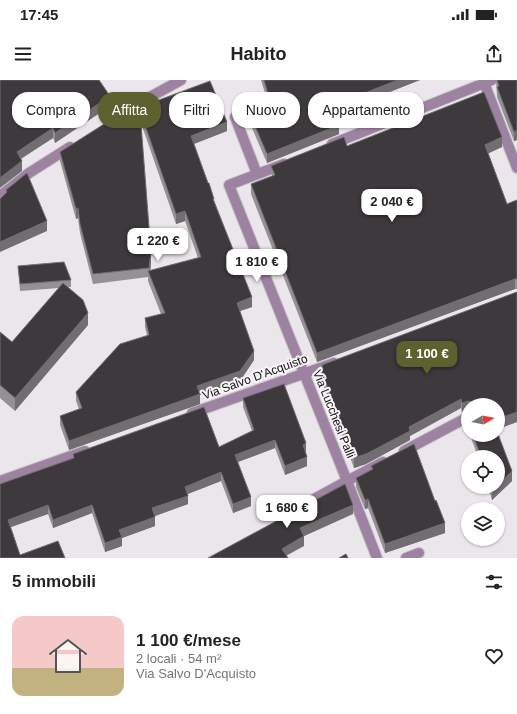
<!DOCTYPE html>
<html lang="it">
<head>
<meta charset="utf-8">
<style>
	body { margin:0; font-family:Helvetica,sans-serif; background:#f2f2f2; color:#222; height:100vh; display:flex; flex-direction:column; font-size:15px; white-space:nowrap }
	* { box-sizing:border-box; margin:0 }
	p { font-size:13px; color:#767676 }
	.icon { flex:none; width:22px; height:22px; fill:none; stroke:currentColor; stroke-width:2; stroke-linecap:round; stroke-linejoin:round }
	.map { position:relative; height:478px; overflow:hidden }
	.side { display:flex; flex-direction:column; background:#fff; flex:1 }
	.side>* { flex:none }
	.banner { position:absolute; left:12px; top:12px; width:493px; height:36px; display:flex; gap:8px }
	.needle { width:26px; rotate:81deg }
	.controls { position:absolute; left:461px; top:318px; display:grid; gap:8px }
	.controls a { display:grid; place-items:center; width:44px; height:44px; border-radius:50%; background:#fff; box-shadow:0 1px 3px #0004; font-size:20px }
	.price { position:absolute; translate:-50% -34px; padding:0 9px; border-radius:8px; background:#fff; color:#222; font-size:13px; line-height:26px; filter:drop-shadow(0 1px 2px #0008) }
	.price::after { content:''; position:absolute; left:50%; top:24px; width:12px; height:9px; margin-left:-6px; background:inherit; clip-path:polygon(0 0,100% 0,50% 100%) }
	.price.selected { background:#5c612f; color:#fff }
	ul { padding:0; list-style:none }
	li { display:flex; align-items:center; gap:12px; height:100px; padding:0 12px }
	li+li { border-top:1px solid #e0e0e0 }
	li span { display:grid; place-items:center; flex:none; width:112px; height:80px; border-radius:12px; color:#555 }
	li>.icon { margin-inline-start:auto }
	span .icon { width:48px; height:48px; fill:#fffc; stroke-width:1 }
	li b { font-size:17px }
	h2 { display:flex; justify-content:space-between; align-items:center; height:48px; padding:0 12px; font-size:17px }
	.tag { padding:0 14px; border-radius:16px; background:#fff; box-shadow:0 1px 3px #0004; font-size:14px; line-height:36px }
	.tag.selected { background:#5c612f; color:#fff }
	.status { display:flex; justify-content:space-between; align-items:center; height:28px; padding:0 20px; background:#fff; direction:ltr }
	.status svg { height:11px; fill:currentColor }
	header { display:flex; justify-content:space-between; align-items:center; height:52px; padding:0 12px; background:#fff; font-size:18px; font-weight:800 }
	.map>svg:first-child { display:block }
</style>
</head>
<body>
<div class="status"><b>17:45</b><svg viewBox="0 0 49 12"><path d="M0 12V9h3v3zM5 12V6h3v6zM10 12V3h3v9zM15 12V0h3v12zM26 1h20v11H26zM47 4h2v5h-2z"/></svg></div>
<header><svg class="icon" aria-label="menu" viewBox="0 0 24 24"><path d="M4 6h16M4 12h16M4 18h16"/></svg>Habito<svg class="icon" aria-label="share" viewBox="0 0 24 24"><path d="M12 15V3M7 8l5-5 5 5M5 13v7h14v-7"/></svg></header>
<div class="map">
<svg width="517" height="478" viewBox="0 0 517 478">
	<rect width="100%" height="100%" fill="#ebe6eb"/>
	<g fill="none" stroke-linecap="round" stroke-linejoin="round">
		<!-- street casing -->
		<g stroke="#c8c4c8" stroke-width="12">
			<path id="street" d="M483,0L517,88
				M235,37L257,94
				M111,42L150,17L181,0
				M332,64L492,0
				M284,84L229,105L347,401L383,382
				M0,116L29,93L70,67
				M192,333L334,283
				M404,371L468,337
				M0,401L85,371
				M296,429L347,401L377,478
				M406,478L419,473"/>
		</g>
		<!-- street -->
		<use href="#street" stroke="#9e82a1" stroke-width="10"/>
	</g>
	<!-- wall -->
	<path fill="#949094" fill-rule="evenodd" d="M0,0L110,26L55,63L53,58L21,79L22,91Z
		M261,0H420L334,34L339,54L267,83L252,48V39L271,33Z
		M496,0H517V60L514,61L497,17Z
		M151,23L227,51L194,64L252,227L240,231L254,280L240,301L200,315V324L69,370L60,345V336L79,329L76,321V312L147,255L145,247V238L161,234L148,201V197L93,204L80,153L78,138L76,139L60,81V72L125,39ZM141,43L176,144L185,141L198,178L150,191L151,182Z
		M347,66L502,67L488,73L507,124L517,120V209H515L317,282L251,114V104L272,96L271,86Z
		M18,186L71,200V207H67L88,245L15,331L0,318V252L12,262L59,208L20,211Z
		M517,212V342L498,349V325H468L462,333L461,328L410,356V360L366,384L354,388L321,299V290L322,289V285Z
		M243,318L306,372L307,386L285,395L275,368L238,382L251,426L233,433L221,401L188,414V424L155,436V446L122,458V466L105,472L92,433L53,448L48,434L11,447L20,475L65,478H0V404L73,379V374L219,367L252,351L243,327Z
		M467,335H468V349L467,345Z
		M470,355H498L512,401L492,420L488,407H498V377H478Z
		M371,386L445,453L385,473L368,428L365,429L356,407V398L371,390Z"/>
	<!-- shaded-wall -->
	<path fill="#716d71" d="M398,0H420L331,35V26Z
		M110,16V26L55,63V53Z
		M227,42V51L191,65V56Z
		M339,45V54L267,83V74Z
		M53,48V58L17,81V72Z
		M517,50V60L514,61V52Z
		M502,57V67L485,75V65Z
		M22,81V91L0,108V98Z
		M78,128V138L76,139V129Z
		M185,131V141L176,144V134Z
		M47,141V151L0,172V162Z
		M151,173V182L150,195L149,188Z
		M515,199V209L317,282V273Z
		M252,217V227L237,232V223Z
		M88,233V245L15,331V318Z
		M254,271V280L240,301L200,315V324L69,370V361L197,306Z
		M461,319V328L410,356V360L366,384L354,388V378Z
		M469,321L468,331L462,333V323Z
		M517,332V342L498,349V339Z
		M275,360V368L235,383V375Z
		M306,363V372L303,373V365Z
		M307,377V386L285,395V386Z
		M512,391V401L492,420V410L496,407H498V405Z
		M221,392V401L185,415V407Z
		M188,416V424L152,437V428Z
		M251,417V426L233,433V424Z
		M368,419V428L365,429V420Z
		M48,425V434L8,448V440Z
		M92,425V433L53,448V440Z
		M353,425V434L300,458V448Z
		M155,437V446L122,458V466L105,472V463L119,450Z
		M445,443V453L385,473V464Z
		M304,456V466L282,478V469Z"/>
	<!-- building -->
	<path fill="#3d393d" stroke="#716d71" d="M0,0H99L110,16L55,53L53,48L17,72L22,81L0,98Z
		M264,0H398L331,26L339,45L267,74L252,39L273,32Z
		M497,0H517V50L514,52L497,7L499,6Z
		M210,1L227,42L191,56L208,103H209L214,119H213L252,217L237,223L254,271L240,291L197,306L200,314L69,361L60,336L82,328L76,312L120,264L149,255L145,238L165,233L148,191L201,177L185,131L176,134L140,31L151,173L149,188L93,194L80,144L78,128L76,129L60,72L120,34H121L125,39L151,23Z
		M484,12L502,57L485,65L507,124L517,120V199H515L317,273L251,104L275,95L271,86L344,57L347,66Z
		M27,93L47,141L0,162V119L7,112L6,110Z
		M64,182L71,200L20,204L18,186Z
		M63,203L83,220L88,233L15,318L0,305V252L12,262Z
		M517,212V332L498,339V325H474L472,322L469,321L462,323L461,319L409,347L410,351L366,374L354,378L321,290L323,289L322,285Z
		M284,304L306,363L303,365L307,377L285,386L275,360L235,375L251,417L233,424L221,392L185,407L188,416L152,428L155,437L119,450L122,457L105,463L92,425L53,440L48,425L8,440L20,475L58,461L65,478H0V404L74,378L73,374L204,327L219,367L254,350L243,318Z
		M498,354L512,391L498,405V377H481L473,355H498Z
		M414,364L435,421L436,420L445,443L385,464L368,419L365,420L356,398L373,389L371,386Z
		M345,404L353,425L300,448L304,456L282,469L288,478H208Z
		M491,407H496L492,410Z
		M346,474L348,478H339Z"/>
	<g text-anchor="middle" stroke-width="4" stroke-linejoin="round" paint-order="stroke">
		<!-- street labels -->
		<g font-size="12" fill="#121012" stroke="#f8f4f8">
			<text transform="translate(255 297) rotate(-20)" y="4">Via Salvo D'Acquisto</text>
			<text transform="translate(334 334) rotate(68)" y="4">Via Lucchesi Palli</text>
		</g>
	</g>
</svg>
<div class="controls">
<a><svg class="needle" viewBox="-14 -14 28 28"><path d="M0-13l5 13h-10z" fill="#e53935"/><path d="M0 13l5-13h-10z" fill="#767676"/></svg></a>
<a><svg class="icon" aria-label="locate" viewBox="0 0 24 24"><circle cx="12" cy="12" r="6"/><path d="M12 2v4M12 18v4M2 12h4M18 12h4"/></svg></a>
<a><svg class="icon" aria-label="layers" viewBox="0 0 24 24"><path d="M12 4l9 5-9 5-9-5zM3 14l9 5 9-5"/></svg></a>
</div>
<b class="price" style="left:392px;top:143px">2 040 €</b>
<b class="price" style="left:158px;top:182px">1 220 €</b>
<b class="price" style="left:257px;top:203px">1 810 €</b>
<b class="price selected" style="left:427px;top:295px">1 100 €</b>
<b class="price" style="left:287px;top:449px">1 680 €</b>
<div class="banner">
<a class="tag">Compra</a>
<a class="tag selected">Affitta</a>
<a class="tag">Filtri</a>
<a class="tag">Nuovo</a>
<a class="tag">Appartamento</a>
</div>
</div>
<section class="side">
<h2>5 immobili<svg class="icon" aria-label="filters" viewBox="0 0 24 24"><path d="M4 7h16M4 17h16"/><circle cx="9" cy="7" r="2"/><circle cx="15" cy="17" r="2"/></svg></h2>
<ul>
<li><span style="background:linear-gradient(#f6c9c9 65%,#c2b280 0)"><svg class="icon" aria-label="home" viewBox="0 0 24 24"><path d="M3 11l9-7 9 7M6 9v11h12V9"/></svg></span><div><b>1 100 €/mese</b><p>2 locali · 54 m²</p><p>Via Salvo D'Acquisto</p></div><svg class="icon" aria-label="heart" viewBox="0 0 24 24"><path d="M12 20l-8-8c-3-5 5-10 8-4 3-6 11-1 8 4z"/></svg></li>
</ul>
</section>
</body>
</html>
